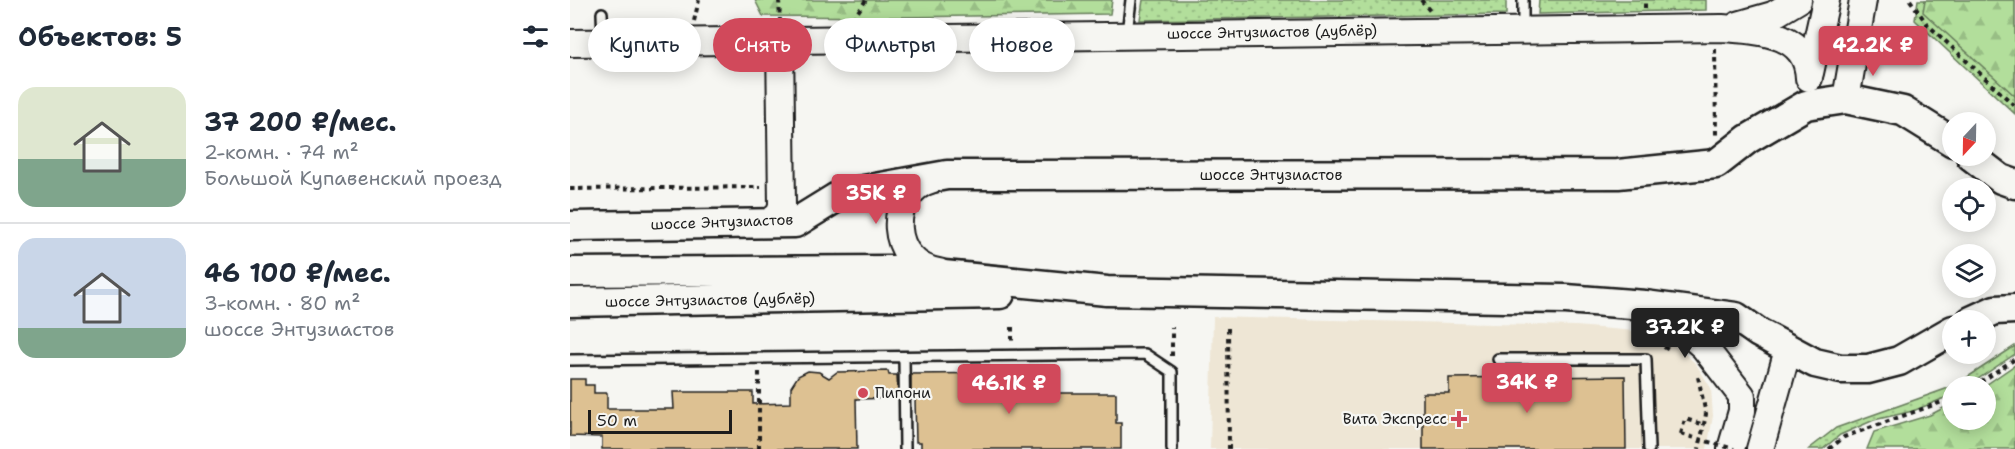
<!DOCTYPE html>
<html lang="ru">
<head>
<meta charset="utf-8">
<style>
	body { margin:0; font-family:"Shantell Sans",sans-serif; background:#f2f2f3; color:#1f2937; height:100vh; display:flex; flex-direction:column; font-size:22px; white-space:nowrap }
	* { box-sizing:border-box; margin:0 }
	p { font-size:20px; color:#747a83 }
	.icon { flex:none; width:33px; height:33px; fill:none; stroke:currentColor; stroke-width:2; stroke-linecap:round; stroke-linejoin:round }
	.map { position:relative; flex:1; overflow:hidden }
	.drawer { display:flex; flex-direction:column; background:#fff; width:570px }
	.drawer>* { flex:none }
	.top-card { position:absolute; left:18px; top:18px; width:570px; height:54px; display:flex; gap:12px }
	.needle { width:39px; rotate:202deg }
	.controls { position:absolute; left:1372px; top:112px; display:grid; gap:12px }
	.controls a { display:grid; place-items:center; width:54px; height:54px; border-radius:50%; background:#fff; box-shadow:0 3px 15px #0003; font-size:30px }
	.scale { position:absolute; left:18px; bottom:15px; width:144px; box-sizing:border-box; padding-left:6px; border:3px solid #1c1c1c; border-top:0; font-size:16px; line-height:21px; white-space:nowrap; color:#1c1c1c; -webkit-text-stroke:4px #f6f6f2; paint-order:stroke }
	.price { position:absolute; translate:-50% -51px; padding:0 14px; border-radius:6px; background:#d1495b; color:#fff; font-size:20px; line-height:39px; filter:drop-shadow(0 2px 3px #0008) }
	.price::after { content:''; position:absolute; left:50%; top:36px; width:18px; height:14px; margin-left:-9px; background:inherit; clip-path:polygon(0 0,100% 0,50% 100%) }
	.price.active { background:#222; color:#fff }
	ul { padding:0; list-style:none }
	li { display:flex; align-items:center; gap:18px; height:150px; padding:0 18px }
	li+li { border-top:2px solid #e0e1e3 }
	li span { display:grid; place-items:center; flex:none; width:168px; height:120px; border-radius:18px; color:#555 }
	li>.icon { margin-inline-start:auto }
	span .icon { width:72px; height:72px; fill:#fffc; stroke-width:1 }
	li b { font-size:26px }
	h2 { display:flex; justify-content:space-between; align-items:center; height:72px; padding:0 18px; font-size:26px }
	.chip { padding:0 21px; border-radius:27px; background:#fff; box-shadow:0 3px 15px #0003; font-size:21px; line-height:54px }
	.chip.active { background:#d1495b; color:#fff }
	main { display:flex; flex:1; min-height:0 }
	.map>svg:first-child { display:block }
</style>
</head>
<body>
<main>
<section class="drawer">
<h2>Объектов: 5<svg class="icon" aria-label="filters" viewBox="0 0 24 24"><path d="M4 7h16M4 17h16"/><circle cx="9" cy="7" r="2"/><circle cx="15" cy="17" r="2"/></svg></h2>
<ul>
<li><span style="background:linear-gradient(#dfe7d0 60%,#7fa58c 0)"><svg class="icon" aria-label="home" viewBox="0 0 24 24"><path d="M3 11l9-7 9 7M6 9v11h12V9"/></svg></span><div><b>37 200 ₽/мес.</b><p>2-комн. · 74 m²</p><p>Большой Купавенский проезд</p></div></li>
<li><span style="background:linear-gradient(#c9d6e8 75%,#7fa58c 0)"><svg class="icon" aria-label="home" viewBox="0 0 24 24"><path d="M3 11l9-7 9 7M6 9v11h12V9"/></svg></span><div><b>46 100 ₽/мес.</b><p>3-комн. · 80 m²</p><p>шоссе Энтузиастов</p></div></li>
</ul>
</section>
<div class="map">
<svg width="1445" height="449" viewBox="0 0 1445 449">
	<defs>
		<pattern id="green-dots" width="8" height="8" patternUnits="userSpaceOnUse" patternTransform="scale(1.5)"><rect width="8" height="8" fill="#b2de9b"/><path d="M2 2h.1M6 6h.1" fill="none" stroke="#98be85" stroke-width="1.8" stroke-linecap="round"/></pattern>
		<pattern id="forest-firs" width="22" height="20" patternUnits="userSpaceOnUse" patternTransform="scale(1.5)"><rect width="22" height="20" fill="#b2de9b"/><path d="M5 1l3.5 6h-7zM16 11l3.5 6h-7z" fill="#98be85"/></pattern>
	</defs>
	<rect width="100%" height="100%" fill="#f6f6f2"/>
	<filter id="ink" filterUnits="userSpaceOnUse"><feTurbulence type="fractalNoise" baseFrequency=".0167" numOctaves="2"/><feDisplacementMap in="SourceGraphic" scale="12" xChannelSelector="R" yChannelSelector="G"/><feConvolveMatrix kernelMatrix="1 2 1 2 8 2 1 2 1" color-interpolation-filters="sRGB"/></filter>
	<g filter="url(#ink)">
		<!-- built -->
		<path fill="#eee6d5" d="M643,317L1006,326L1077,332L1103,343L1126,364L1141,388L1143,416L1137,449H640Z"/>
		<!-- green -->
		<path fill="url(#green-dots)" stroke="#677d5c" stroke-width="1.5" d="M573,0H936V14L570,20Z
			M969,0H1136V10L968,14Z
			M1348,0H1445V114L1345,20Z
			M1445,346V354L1396,387H1383L1382,395L1343,411L1304,420L1270,435L1253,449H1239L1266,428L1384,386Z"/>
		<!-- forest -->
		<path fill="url(#forest-firs)" stroke="#677d5c" stroke-width="1.5" d="M185,0H542L540,14L331,17L193,16Z
			M1355,0H1445V96L1353,12Z
			M1445,365V449H1297L1304,432L1360,415L1383,403V420H1416V387H1413Z"/>
		<!-- building -->
		<path fill="#ddc192" stroke="#1c1c1c" stroke-width="1.5" d="M238,371L249,372L259,378L267,372L318,371L319,375H327L328,398L286,399L287,449H32V437L0,436V379H15V385H24V393H37V409H104L103,392H183V404L221,403V387L228,376Z
			M447,373L454,375L462,393H546V423H551V449H351V442H346L345,399H341V374Z
			M1055,376L1056,449H853V393H879V378Z"/>
		<g fill="none" stroke-linecap="round" stroke-linejoin="round">
			<!-- lane casing -->
			<g stroke="#1c1c1c" stroke-width="14">
				<path id="lane" d="M32,13L33,40
					M953,29V0
					M557,33L561,0
					M334,357L335,449
					M928,359H1076L1079,449
					M0,360L575,354L602,372V449"/>
			</g>
			<!-- secondary casing -->
			<g stroke="#1c1c1c" stroke-width="30">
				<path id="secondary" d="M1168,25L1203,15L1228,0
					M0,43L1152,28C1188,31 1237,31 1239,78
					M1240,73L1256,0
					M1276,99L1293,0
					M363,179C314,193 319,265 369,272
					M198,223L208,216L212,206L210,40
					M1076,305L1118,333L1134,347L1172,396V411L1161,449
					M1190,449L1218,350"/>
			</g>
			<!-- primary casing -->
			<g stroke="#1c1c1c" stroke-width="33">
				<path id="primary" d="M1401,156L1431,179L1445,184
					M0,226L225,223L272,194L377,175L1048,174L1146,164L1178,139L1236,105L1276,99L1333,111L1383,142
					M0,272L323,270L537,291L996,299L1075,305L1166,317L1189,333L1245,363L1271,369H1298L1329,361L1383,330
					M0,302L430,294
					M1401,321L1425,310L1445,309"/>
			</g>
			<!-- path -->
			<path stroke="#1c1c1c" stroke-width="4" stroke-dasharray="4.5 4.5" stroke-linecap="butt" d="M209,0L210,20
				M851,0L860,11
				M1340,0L1357,24L1445,106
				M1075,8V0
				M283,19L296,0
				M124,21L129,0
				M1145,49L1146,135
				M0,189L191,187
				M442,327V344
				M658,328L659,449
				M1094,347L1101,351
				M602,356V327
				M189,372V449
				M1128,377L1136,414L1129,449
				M1403,387L1445,359
				M1111,434L1115,419L1135,425
				M1259,449L1274,437L1383,398"/>
			<!-- lane -->
			<use href="#lane" stroke="#f6f6f2" stroke-width="9"/>
			<!-- secondary -->
			<use href="#secondary" stroke="#f6f6f2" stroke-width="26"/>
			<!-- primary -->
			<use href="#primary" stroke="#f6f6f2" stroke-width="28"/>
			<!-- path-bridge -->
			<path stroke="#1c1c1c" stroke-width="4" stroke-dasharray="4.5 4.5" stroke-linecap="butt" d="M1111,434L1164,449"/>
		</g>
	</g>
	<!-- markers -->
	<g fill="#d1495b" stroke="#f6f6f2" stroke-width="2">
		<circle cx="293" cy="393" r="6"/>
		<path d="M886 410h6v6h6v6h-6v6h-6v-6h-6v-6h6z"/>
	</g>
	<g text-anchor="middle" stroke-width="4.5" stroke-linejoin="round" paint-order="stroke">
		<!-- street labels -->
		<g font-size="15" fill="#1c1c1c" stroke="#f6f6f2">
			<text transform="translate(702 32) rotate(-1)" y="5">шоссе Энтузиастов (дублёр)</text>
			<text x="701" y="180">шоссе Энтузиастов</text>
			<text transform="translate(152 222) rotate(-2)" y="5">шоссе Энтузиастов</text>
			<text transform="translate(140 300) rotate(-1)" y="5">шоссе Энтузиастов (дублёр)</text>
		</g>
		<!-- poi labels -->
		<g font-size="15" fill="#1c1c1c" stroke="#f6f6f2" text-anchor="start">
			<text x="305" y="398">Пипони</text>
			<text x="877" y="424" text-anchor="end">Вита Экспресс</text>
		</g>
	</g>
</svg>
<div class="controls">
<a><svg class="needle" viewBox="-14 -14 28 28"><path d="M0-13l5 13h-10z" fill="#e53935"/><path d="M0 13l5-13h-10z" fill="#747a83"/></svg></a>
<a><svg class="icon" aria-label="locate" viewBox="0 0 24 24"><circle cx="12" cy="12" r="6"/><path d="M12 2v4M12 18v4M2 12h4M18 12h4"/></svg></a>
<a><svg class="icon" aria-label="layers" viewBox="0 0 24 24"><path d="M12 4l9 5-9 5-9-5zM3 14l9 5 9-5"/></svg></a>
<a>+</a>
<a>−</a>
</div>
<div class="scale">50 m</div>
<b class="price" style="left:1303px;top:77px">42.2K ₽</b>
<b class="price" style="left:306px;top:225px">35K ₽</b>
<b class="price active" style="left:1115px;top:359px">37.2K ₽</b>
<b class="price" style="left:957px;top:414px">34K ₽</b>
<b class="price" style="left:439px;top:415px">46.1K ₽</b>
<div class="top-card">
<a class="chip">Купить</a>
<a class="chip active">Снять</a>
<a class="chip">Фильтры</a>
<a class="chip">Новое</a>
</div>
</div>
</main>
</body>
</html>
